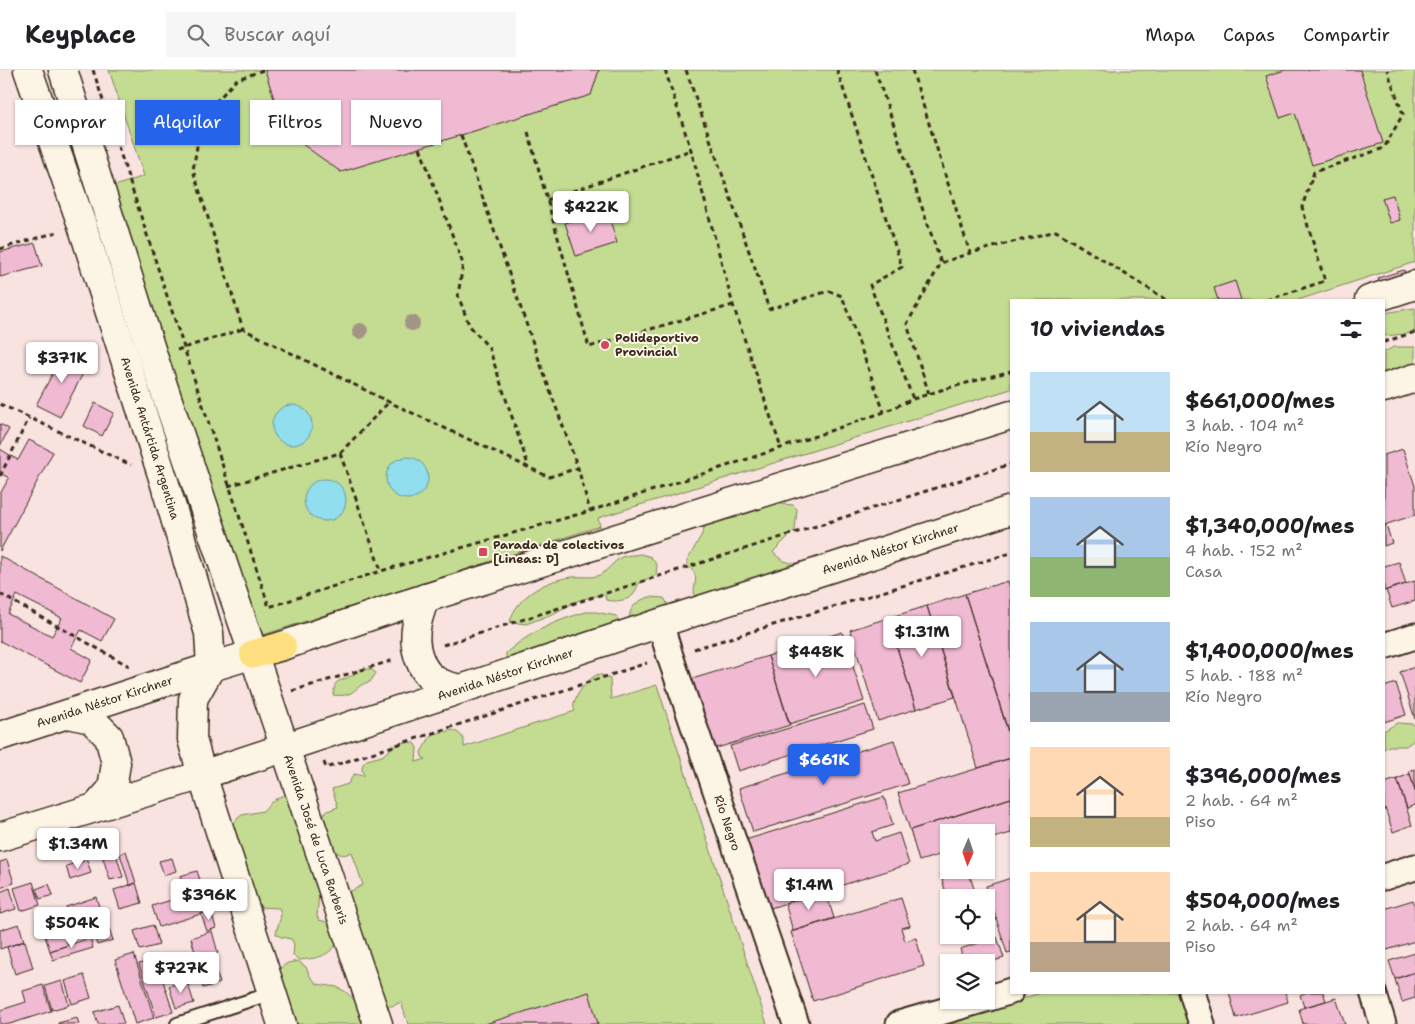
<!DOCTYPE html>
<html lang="es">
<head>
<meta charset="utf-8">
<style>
	body { margin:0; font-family:"Shantell Sans",sans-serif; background:#f6f6f6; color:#202124; height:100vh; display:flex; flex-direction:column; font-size:19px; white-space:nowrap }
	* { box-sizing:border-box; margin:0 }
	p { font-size:16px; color:#757577 }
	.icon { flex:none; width:28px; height:28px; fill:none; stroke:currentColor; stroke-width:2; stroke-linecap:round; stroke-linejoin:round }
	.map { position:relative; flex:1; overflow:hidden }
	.sheet { position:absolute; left:1010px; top:229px; width:375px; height:695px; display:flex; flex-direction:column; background:#fff; border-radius:0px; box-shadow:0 1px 4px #0004 }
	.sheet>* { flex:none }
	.top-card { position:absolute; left:15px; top:30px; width:475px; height:45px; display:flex; gap:10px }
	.needle { width:32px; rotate:182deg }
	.fabs { position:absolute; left:940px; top:754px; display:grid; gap:10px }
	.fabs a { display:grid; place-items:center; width:55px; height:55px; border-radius:0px; background:#fff; box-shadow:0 1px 4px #0004; font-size:25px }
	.price { position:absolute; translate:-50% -42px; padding:0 11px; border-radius:5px; background:#fff; color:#222; font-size:16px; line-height:32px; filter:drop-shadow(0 1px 2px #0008) }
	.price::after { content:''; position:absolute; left:50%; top:30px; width:15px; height:11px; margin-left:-8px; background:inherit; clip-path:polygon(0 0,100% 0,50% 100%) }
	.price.current { background:#2563eb; color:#fff }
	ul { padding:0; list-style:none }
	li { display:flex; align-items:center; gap:15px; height:125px; padding:0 20px }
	li span { display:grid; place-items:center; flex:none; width:140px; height:100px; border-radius:0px; color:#555 }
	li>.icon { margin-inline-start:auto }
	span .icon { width:60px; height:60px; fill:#fffc; stroke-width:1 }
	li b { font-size:21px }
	h2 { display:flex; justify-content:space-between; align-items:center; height:60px; padding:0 20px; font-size:21px }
	.pill { padding:0 18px; border-radius:0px; background:#fff; box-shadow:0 1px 4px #0004; font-size:18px; line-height:45px }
	.pill.current { background:#2563eb; color:#fff }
	header { display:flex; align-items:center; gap:30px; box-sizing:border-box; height:70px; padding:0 25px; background:#fff; border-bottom:1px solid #e0e0e0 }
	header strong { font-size:24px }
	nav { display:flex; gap:28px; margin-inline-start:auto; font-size:18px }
	.search { width:350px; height:45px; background:#f6f6f6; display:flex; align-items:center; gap:12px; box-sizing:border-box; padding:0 18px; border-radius:0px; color:#757577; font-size:19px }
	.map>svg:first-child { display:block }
</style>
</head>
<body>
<header>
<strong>Keyplace</strong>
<div class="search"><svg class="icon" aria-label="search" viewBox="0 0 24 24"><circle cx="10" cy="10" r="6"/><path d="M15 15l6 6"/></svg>Buscar aquí</div>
<nav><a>Mapa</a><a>Capas</a><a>Compartir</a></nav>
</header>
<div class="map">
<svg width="1415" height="954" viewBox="0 0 1415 954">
	<rect width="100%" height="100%" fill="#f8e3e0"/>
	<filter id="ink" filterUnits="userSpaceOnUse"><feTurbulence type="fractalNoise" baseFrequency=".02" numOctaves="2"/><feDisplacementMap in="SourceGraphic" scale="10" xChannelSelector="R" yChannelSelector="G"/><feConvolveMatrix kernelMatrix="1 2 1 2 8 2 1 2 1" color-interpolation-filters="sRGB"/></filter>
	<g filter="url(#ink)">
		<!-- green -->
		<path fill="#c3dc92" stroke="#7f8358" d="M109,0H1415V192L1298,230H1011V319L598,448L600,456L263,565L216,444L109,118L144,106Z
			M1415,238V263L1384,266V243Z
			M1394,277H1415V315L1384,312V282Z
			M766,433L793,435L797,439L795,460L773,482C782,492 786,492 799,494L695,528C691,514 703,507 687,496V491L701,466L705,457L709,452L736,448L756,436Z
			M641,484L651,487L657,495L656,505C651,508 646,509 641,512C636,515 637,521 633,525C628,531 613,532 606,530L605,525H599L577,531L553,544L526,554L510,552C516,526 548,509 573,507C581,506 590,508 597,506C607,503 613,491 622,487C627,485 635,485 641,484Z
			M649,527L664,528L667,533L666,538L636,550L629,548C631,536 637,531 649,527Z
			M586,542H596L616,546L619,551L616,556L521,595L506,588V583C528,563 557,550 586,542Z
			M361,599H371L376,603L370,612C353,615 357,628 333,625C336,610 334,613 347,608C352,606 357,602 361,599Z
			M599,604L610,609L611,629L657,615L767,954H408L401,932C389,938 389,938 380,928L344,832L349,822L363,815L352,782C349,783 344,786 340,784C332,782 323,771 322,763C321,756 323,748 325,742L338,737L332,719L348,714L354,704L364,706L362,699L363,694L367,690L382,686L397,674L404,672L414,673L417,678L416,692L426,689L422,687L421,682L432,664L453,660C461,664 465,667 464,677L575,641C574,638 573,637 574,633C576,624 590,606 599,604Z
			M1397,653L1413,654L1415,657L1414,670L1406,676H1389L1384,679V661Z
			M289,724L307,781L310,797L320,810L317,846L319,850L331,853L338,872C327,888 317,888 299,890L293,885L294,874L291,869L281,867L276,864C277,854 284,847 279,838L258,837L231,757L238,748L242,745L263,741L270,733L279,727Z
			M298,891L306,897L310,906L317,914L337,917L346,922L361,936L369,954H277L269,905L288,893Z
			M1043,922L1185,923L1195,954H947Z"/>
		<!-- water -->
		<path fill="#90deee" stroke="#6e969b" d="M272 355a20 20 0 1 1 40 0a20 20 0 1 1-40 0Z
			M386 408a21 21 0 1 1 42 0a21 21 0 1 1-42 0Z
			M304 430a21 21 0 1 1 42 0a21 21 0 1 1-42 0Z"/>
		<!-- building -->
		<path fill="#f0bad3" stroke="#3b2a1e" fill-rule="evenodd" d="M265,0H599L591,25L341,102L284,61Z
			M1285,0H1360L1383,73L1312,95L1295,43L1280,48L1266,6Z
			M1393,125L1400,150L1390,153L1382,128Z
			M607,140L617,173L576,186L565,153Z
			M35,173L42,196L0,207V182Z
			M1404,200L1408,213L1383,221L1378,208Z
			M1235,211L1241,230H1218L1214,218Z
			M64,282L88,294L60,347L36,335Z
			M95,333L114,343L102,366L84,356Z
			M0,354L9,359L0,376Z
			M29,370L53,382L0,481V424L9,408L0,403V379L18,390Z
			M1403,379L1415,416V445L1384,455V385Z
			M1386,455L1392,473L1384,476V456Z
			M0,486L114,549L102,571L81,560L71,578L92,590L80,613L0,571ZM17,525L62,548L52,566L8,544Z
			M1399,492L1406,514L1384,521V496Z
			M1008,511L1011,522V670L965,524Z
			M1415,511V531L1392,538L1386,520Z
			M965,524L1011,672V688L978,698L927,536Z
			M927,536L955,627L916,639L888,548Z
			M888,548L916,639L878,651L850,560Z
			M842,562L864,631L789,654L768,586Z
			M768,586L790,655L714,679L692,609Z
			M1415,597V649L1400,602Z
			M1396,613L1406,645L1384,652V617Z
			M865,635L873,659L738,701L730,676Z
			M894,670L908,714L753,762L739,718Z
			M1011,688V728L910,760L898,723Z
			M1415,699V721L1409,701Z
			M1410,704L1415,721V735L1407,738L1397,709Z
			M1397,709L1412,755L1393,762L1384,735V713Z
			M884,727L893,755L872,762L875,771L899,763L909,794L761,841L739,772Z
			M1011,728V763L986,770V762H949V782L919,791L910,760Z
			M126,781L136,813L130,816L120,784Z
			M116,784L123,807L110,810L103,788Z
			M172,788L176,801L164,805L159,791Z
			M7,790L14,813L0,818V792Z
			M87,790L91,803L70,810L66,796Z
			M951,800H968L977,828H949V833L940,803Z
			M197,801L203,819L186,824L180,806Z
			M1011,808V882L1007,883L986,816Z
			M33,812L40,835L21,841L14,818Z
			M136,813L142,833L120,839L114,820Z
			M49,814L53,825L40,829L36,819Z
			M10,818L16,839L0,844V822Z
			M825,820L834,848L793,861L785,833Z
			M197,822L204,843L159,857L152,836Z
			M96,827L102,846L72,856L66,837Z
			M901,828L910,856L901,858L905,871L916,868L924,896L813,931L791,862Z
			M1413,830L1415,837V871L1384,881V839Z
			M211,841L216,858L207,861L201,844Z
			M57,842L68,875L50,881L39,848Z
			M105,846L113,870L97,875L90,850Z
			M19,854L24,871L0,879V860Z
			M153,855L159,875L140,880L134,861Z
			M212,861L218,883L197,889L191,868Z
			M997,867L1004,888L986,893L964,892L960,879Z
			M90,868L93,878L53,890L50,881Z
			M25,871L33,898L15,904L7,877Z
			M1415,883V902L1395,909L1389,891Z
			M134,884L154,948L135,954L115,890Z
			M156,889L173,942L156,947L139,894Z
			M216,902L220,913L203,918L200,907Z
			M1415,902V928L1402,932L1395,909Z
			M84,905L91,928L72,934L65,911Z
			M62,911L69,935L52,940L45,916Z
			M187,911L194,933L176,938L169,916Z
			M43,915L51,941L10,954H0V938L1,940L26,932L23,921Z
			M589,922L598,954H485Z
			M1229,922H1285L1288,932L1236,948Z
			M1307,922H1323L1326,931L1304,937L1300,925Z
			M1336,928L1345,954H1303L1299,939Z
			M118,935L124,954H98L94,942Z
			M77,948L79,954H58V953Z"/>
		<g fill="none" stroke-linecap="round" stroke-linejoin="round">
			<!-- service casing -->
			<g stroke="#3b2a1e" stroke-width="16">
				<path id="service" d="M177,954L272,923"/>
			</g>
			<!-- minor casing -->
			<g stroke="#3b2a1e" stroke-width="29">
				<g id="minor">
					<path id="s1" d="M660,553L670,586L796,954"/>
					<path d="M1384,576L1415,566"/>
					<path d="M1384,807L1415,797"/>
					<path d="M1192,922L1202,954"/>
					<path d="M1373,922L1383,954"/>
					<path d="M986,929L1011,921"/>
					<path d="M899,954L982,930"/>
				</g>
			</g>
			<!-- secondary casing -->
			<g stroke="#3b2a1e" stroke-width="31">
				<g id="secondary">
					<path id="s2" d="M28,0L82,155L164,411L209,563L211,597L193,629L192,669L202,705L282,954"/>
					<path id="s3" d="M63,0L153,286L378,954"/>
					<path d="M1369,230L1415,215"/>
					<path d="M1384,318L1415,308"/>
					<path d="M425,528C416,552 410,571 422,595C425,601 429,606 435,610C442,615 452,617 460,619"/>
					<path d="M282,576L394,538L1011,345"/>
					<path d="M69,644L91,649L109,667L116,693L112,719L97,736"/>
					<path id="s4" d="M0,666L211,597L254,584"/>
					<path id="s5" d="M0,767L202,705L660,553L1011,440"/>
				</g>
			</g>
			<!-- primary casing -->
			<g stroke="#3b2a1e" stroke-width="31">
				<path id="primary" d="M254,584L282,576"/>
			</g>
			<!-- path -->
			<path stroke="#3b2a1e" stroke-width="3" stroke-dasharray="5 4" stroke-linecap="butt" d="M93,0L269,537L381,501L590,441L781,378L884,342L913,329L941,320L1011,301
				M263,0L236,10L202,47L193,100L243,259L389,332L549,407L578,398
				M665,0L691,80L733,235L781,378
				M686,0L769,239L829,221L842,226L884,342
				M837,0L902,197L870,215L913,329
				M875,0L941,193
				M912,0L970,183
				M528,62L589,277L733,235
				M461,65L535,279L578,398L590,441
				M420,78L463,194L458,225L469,255L489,278L528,395
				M547,130L691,80
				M0,179L57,162
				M1267,230L1325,211L1302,137L1314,102L1384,78L1403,44L1387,0
				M1384,272L1415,262
				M177,280L243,259
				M929,324L907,254L941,193L970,183L1056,161L1167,230
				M0,334L131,395
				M340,383L389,332
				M0,406L29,348
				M228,416L340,383L381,501
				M0,524L129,596
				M443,575L1011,394
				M694,579L1011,483
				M292,621L394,590
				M324,692L326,698L647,593"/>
			<!-- service -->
			<use href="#service" stroke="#fcf5e5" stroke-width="12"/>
			<!-- minor -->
			<use href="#minor" stroke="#fcf5e5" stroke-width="25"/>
			<!-- secondary -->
			<use href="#secondary" stroke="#fcf5e5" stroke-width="28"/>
			<!-- primary -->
			<use href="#primary" stroke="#fedf80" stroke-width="28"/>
		</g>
		<!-- trees -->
		<g fill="#a39585">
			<circle cx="412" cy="253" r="8"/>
			<circle cx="360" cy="261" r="8"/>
		</g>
	</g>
	<!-- markers -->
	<g fill="#d1495b" stroke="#fcf5e5" stroke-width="2">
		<circle cx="605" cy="275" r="5"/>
		<rect x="478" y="477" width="10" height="10" rx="2.5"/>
	</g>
	<g text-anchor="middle" stroke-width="4" stroke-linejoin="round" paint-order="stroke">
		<!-- poi labels -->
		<g font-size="12" font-weight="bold" fill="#3b2a1e" stroke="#fcf5e5" text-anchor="start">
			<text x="615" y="272">Polideportivo<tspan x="615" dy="14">Provincial</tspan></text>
			<text x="493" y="479">Parada de colectivos<tspan x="493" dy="14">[Lineas: D]</tspan></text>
		</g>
		<!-- street labels -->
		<g font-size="12" fill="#3b2a1e" stroke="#fcf5e5">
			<text dy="4" stroke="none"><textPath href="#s2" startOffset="388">Avenida Antártida Argentina</textPath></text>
			<text dy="4" stroke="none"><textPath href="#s5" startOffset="936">Avenida Néstor Kirchner</textPath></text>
			<text dy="4" stroke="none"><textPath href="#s5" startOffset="531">Avenida Néstor Kirchner</textPath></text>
			<text dy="4" stroke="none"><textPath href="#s4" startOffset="110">Avenida Néstor Kirchner</textPath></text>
			<text dy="4" stroke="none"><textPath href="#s1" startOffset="211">Río Negro</textPath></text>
			<text dy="4" stroke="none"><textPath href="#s3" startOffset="810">Avenida José de Luca Barberis</textPath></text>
		</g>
	</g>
</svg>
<div class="fabs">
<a><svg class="needle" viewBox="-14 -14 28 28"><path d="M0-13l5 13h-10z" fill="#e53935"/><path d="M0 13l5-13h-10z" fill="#757577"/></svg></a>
<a><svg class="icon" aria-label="locate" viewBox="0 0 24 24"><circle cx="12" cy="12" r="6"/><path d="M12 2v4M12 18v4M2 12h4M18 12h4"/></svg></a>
<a><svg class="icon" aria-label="layers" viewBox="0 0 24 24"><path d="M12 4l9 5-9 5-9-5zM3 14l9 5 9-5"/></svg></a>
</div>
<b class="price" style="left:591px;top:163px">$422K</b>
<b class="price" style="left:62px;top:314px">$371K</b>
<b class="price" style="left:922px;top:588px">$1.31M</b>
<b class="price" style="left:816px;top:608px">$448K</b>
<b class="price current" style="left:824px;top:716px">$661K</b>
<b class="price" style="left:78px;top:800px">$1.34M</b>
<b class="price" style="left:809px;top:841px">$1.4M</b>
<b class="price" style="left:209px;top:851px">$396K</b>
<b class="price" style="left:72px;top:879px">$504K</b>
<b class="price" style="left:181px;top:924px">$727K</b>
<div class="top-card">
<a class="pill">Comprar</a>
<a class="pill current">Alquilar</a>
<a class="pill">Filtros</a>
<a class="pill">Nuevo</a>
</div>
<section class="sheet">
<h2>10 viviendas<svg class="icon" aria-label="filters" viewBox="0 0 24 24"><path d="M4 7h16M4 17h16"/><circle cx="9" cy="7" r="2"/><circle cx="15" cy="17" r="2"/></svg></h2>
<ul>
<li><span style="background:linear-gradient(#bfe0f5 60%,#c2b280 0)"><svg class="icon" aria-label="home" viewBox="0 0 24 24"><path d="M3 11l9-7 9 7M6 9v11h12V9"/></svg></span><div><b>$661,000/mes</b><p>3 hab. · 104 m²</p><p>Río Negro</p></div></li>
<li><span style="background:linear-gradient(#a9c7e8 60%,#8fb573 0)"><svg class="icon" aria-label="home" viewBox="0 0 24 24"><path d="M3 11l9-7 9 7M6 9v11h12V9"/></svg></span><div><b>$1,340,000/mes</b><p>4 hab. · 152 m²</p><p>Casa</p></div></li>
<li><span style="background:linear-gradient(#a9c7e8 70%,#9aa5b1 0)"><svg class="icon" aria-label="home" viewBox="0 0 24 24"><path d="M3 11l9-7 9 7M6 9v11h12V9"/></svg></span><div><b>$1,400,000/mes</b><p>5 hab. · 188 m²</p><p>Río Negro</p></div></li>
<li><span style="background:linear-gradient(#ffd9b3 70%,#c2b280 0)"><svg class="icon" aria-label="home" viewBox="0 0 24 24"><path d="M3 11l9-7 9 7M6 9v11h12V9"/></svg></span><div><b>$396,000/mes</b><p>2 hab. · 64 m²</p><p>Piso</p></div></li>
<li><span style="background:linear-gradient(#ffd9b3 70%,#b9a48a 0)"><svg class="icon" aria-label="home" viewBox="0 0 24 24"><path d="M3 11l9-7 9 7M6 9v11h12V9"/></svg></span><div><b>$504,000/mes</b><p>2 hab. · 64 m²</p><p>Piso</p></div></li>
</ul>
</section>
</div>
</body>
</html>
